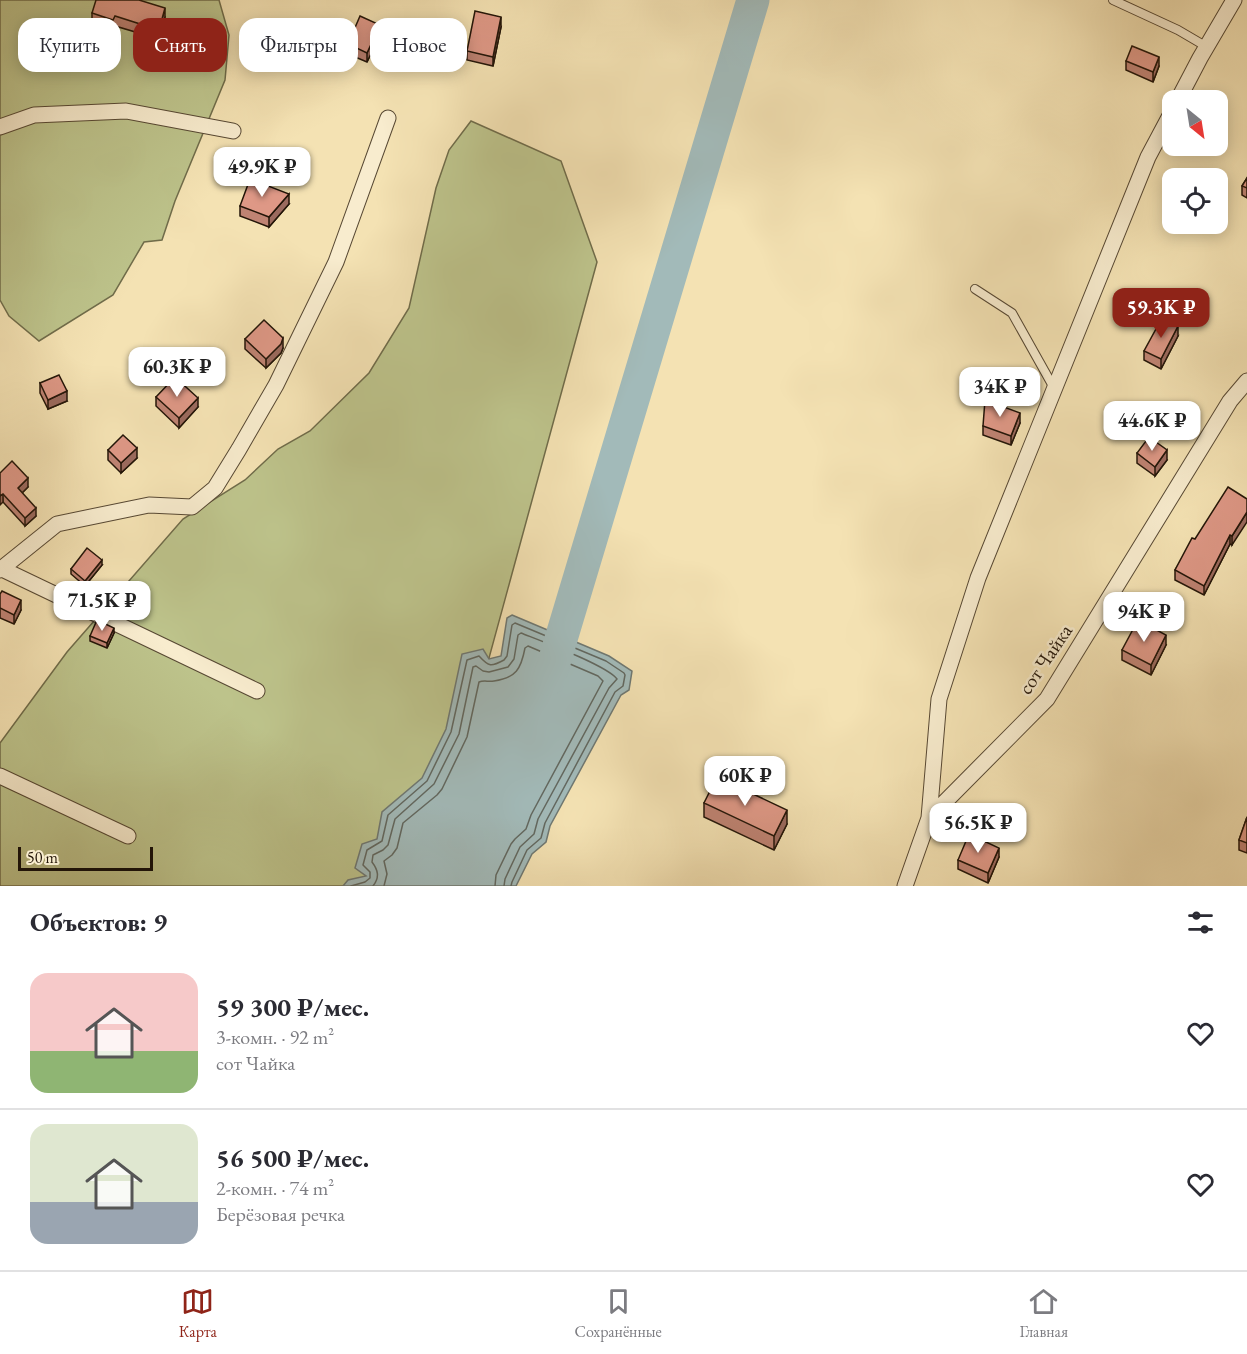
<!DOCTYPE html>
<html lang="ru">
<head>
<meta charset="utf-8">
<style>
	body { margin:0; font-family:"EB Garamond",serif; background:#f7f7f7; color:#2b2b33; height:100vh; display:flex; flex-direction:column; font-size:22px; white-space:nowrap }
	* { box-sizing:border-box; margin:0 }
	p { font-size:20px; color:#7c7c81 }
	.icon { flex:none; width:33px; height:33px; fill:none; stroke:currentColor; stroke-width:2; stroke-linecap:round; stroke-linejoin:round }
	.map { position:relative; height:886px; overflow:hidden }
	.side { display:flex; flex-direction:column; background:#fff; flex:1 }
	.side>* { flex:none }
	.banner { position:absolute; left:18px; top:18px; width:600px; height:54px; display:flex; gap:12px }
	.needle { width:39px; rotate:150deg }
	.buttons { position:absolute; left:1162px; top:90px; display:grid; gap:12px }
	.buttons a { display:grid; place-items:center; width:66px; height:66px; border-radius:12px; background:#fff; box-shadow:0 3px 15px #0003; font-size:30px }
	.scale { position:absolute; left:18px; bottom:15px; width:135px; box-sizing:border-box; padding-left:6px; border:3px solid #231508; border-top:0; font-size:16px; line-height:21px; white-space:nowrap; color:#231508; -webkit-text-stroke:4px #f8ecce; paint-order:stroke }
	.price { position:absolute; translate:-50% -51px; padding:0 14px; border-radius:12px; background:#fff; color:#222; font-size:20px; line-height:39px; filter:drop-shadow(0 2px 3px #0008) }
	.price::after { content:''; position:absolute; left:50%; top:36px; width:18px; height:14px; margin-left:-9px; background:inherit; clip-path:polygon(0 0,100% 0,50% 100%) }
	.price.active { background:#8f2418; color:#fff }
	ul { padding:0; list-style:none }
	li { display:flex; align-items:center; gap:18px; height:150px; padding:0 30px }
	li+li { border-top:2px solid #e1e1e2 }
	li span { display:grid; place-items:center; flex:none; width:168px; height:120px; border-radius:18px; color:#555 }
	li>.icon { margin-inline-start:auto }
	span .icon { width:72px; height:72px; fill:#fffc; stroke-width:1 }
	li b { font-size:26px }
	h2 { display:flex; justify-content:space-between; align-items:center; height:72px; padding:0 30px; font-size:26px }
	.pill { padding:0 21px; border-radius:18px; background:#fff; box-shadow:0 3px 15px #0003; font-size:21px; line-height:54px }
	.pill.active { background:#8f2418; color:#fff }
	.tab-bar { display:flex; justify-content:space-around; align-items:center; height:84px; border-top:2px solid #e1e1e2; background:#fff; font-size:16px; color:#7c7c81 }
	.tab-bar a { display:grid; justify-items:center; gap:3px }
	.tab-bar .active { color:#8f2418 }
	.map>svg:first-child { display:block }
</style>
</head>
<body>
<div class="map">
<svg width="1247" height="886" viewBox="0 0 1247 886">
	<rect width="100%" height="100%" fill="#f4e2b3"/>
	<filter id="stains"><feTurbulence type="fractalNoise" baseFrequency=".00333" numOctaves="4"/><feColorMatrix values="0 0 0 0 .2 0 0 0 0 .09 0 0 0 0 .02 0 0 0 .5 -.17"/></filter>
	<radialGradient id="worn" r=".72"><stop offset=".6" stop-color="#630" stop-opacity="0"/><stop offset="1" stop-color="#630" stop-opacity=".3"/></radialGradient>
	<!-- green -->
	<path fill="#bdc38b" stroke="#706c4a" stroke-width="1.5" d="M0,0H219L229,35L225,80L175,201L162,240L144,242L113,295L39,341L9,316L0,300Z
		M471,121L561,161L597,262L450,801L371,886H0V743L67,652L183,519L245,480L278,449L310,431L369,373L409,308L436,188L449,150Z"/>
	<!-- water -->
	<path fill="#a2bab9" stroke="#6f7872" stroke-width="1.5" d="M512,615L609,656L632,671L629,690L621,695L550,826L546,842L532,854L516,886H343L348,880L366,876L355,868L362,844L377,839L382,812L422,778L446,729L462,654L483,649L489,659L501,656L507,618Z"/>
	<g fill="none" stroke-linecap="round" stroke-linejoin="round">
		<!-- shore -->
		<path stroke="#626860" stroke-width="1.5" d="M351,886L365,882L370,878V872L363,865L367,850L382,841L388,815L427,781L451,732L467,660L479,656C489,667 491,667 504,660L507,656L512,625L515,623L606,661L624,673L625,675L623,686L615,692L545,823L541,838L527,850L512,882L511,886
			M373,886C380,877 378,870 372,862L373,855L383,850L388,845L395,819L434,784L459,734L473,667L476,666L483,671L489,672L508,667L514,659L518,635L521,633C541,641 606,665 617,679L609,688L538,819L534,834L520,847L505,879L504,886
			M384,886L387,874L384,861L392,855L397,848L403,823L437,795L442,789L467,737L479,682C484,680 488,682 494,681C516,678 521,669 525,648L528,646L598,676L603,681L531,815L526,829L515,839L511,844L496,875L495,886"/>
		<!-- river -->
		<path stroke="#a2bab9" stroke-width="33" d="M549,679L753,0"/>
		<!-- service casing -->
		<g stroke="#574833" stroke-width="10">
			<path id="service" d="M1113,0L1178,30L1207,47
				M975,289L1012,313L1054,388"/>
		</g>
		<!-- minor casing -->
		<g stroke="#574833" stroke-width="17">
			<path id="minor" d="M1178,100L1200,58L1234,0
				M0,127L34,115L126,111L233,131
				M2,569L257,691
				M0,570L57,524L149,505L192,507L215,488L239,449L276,385L336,262L388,118
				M0,776L128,836
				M929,818L1047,699L1230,401L1247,381
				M905,886L929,818L939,699L978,578L1148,157L1173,110"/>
		</g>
		<!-- service -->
		<use href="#service" stroke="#f8ecce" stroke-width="8"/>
		<!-- minor -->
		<use href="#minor" stroke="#f8ecce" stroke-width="15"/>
	</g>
	<!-- wall -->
	<path fill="#bf8373" stroke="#231508" stroke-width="1.5" d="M92,13L165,17L159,39L115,26L113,30L92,23Z
		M501,27L493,66L467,60V51Z
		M380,35L367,62L348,54V44Z
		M221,37L212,66L195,60V51Z
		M1126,61L1159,66L1153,82L1126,70Z
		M1247,178V198L1242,195V186Z
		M289,204L269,227L240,216V206Z
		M1178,336L1161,369L1144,360V351Z
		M245,339L283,348L281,353L266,368L245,349Z
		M40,383L67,401L48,409L40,393Z
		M156,397L198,407L179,428L156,406Z
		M1020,423L1011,445L983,435V426Z
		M108,450L137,458L121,473L108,460Z
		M1137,453L1167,460L1155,476L1137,463Z
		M0,473L28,487L22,493L36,516L25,526L3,502Z
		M1247,499L1232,545L1230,544L1204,595L1175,580V570L1195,539Z
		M102,565L85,586L71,574V569Z
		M0,594L21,610L14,624L0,618Z
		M114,633L107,648L90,641V636Z
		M1166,645L1151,675L1122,660V650Z
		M704,803L787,824L774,850L704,817Z
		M1247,817V853L1239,850V840Z
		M999,857L988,883L958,869V860Z"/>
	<!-- shaded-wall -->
	<path fill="#9b6a5e" stroke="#231508" stroke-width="1.5" d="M165,8V17L159,39V30Z
		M501,17V27L493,66V57Z
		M380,25V35L367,62V53Z
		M221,27V37L212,66V56Z
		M1159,57V66L1153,82V72Z
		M289,194V204L269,227V217Z
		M1178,326V336L1161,369V359Z
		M283,338V348L281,353L266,368V359Z
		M67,391V401L48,409V400Z
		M198,398V407L179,428V418Z
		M1020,413V423L1011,445V436Z
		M137,448V458L121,473V463Z
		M1167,450V460L1155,476V467Z
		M28,478V487L18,497V488Z
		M3,494V502L0,505V496Z
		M36,508V516L25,526V518Z
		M1247,512V522L1232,545V536Z
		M1230,535V544L1204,595V586Z
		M102,560V565L85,586V581Z
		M21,600V610L14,624V615Z
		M114,628V633L107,648V643Z
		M1166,635V645L1151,675V665Z
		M787,810V824L774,850V836Z
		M999,848V857L988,883V873Z"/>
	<!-- building -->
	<path fill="#de9886" stroke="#231508" stroke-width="1.5" d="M96,0H139L165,8L159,30L115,16L113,20L92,13Z
		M475,11L501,17L493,57L467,51Z
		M360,16L380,25L367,53L348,44Z
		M203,22L221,27L212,56L195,51Z
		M1132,46L1159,57L1153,72L1126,61Z
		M1247,178V188L1242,186Z
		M250,179L289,194L269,217L240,206Z
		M1162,318L1178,326L1161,359L1144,351Z
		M264,320L283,338L281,344L266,359L245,339Z
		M59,375L67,391L48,400L40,383Z
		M175,377L198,398L179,418L156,397Z
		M985,400L1020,413L1011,436L983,426Z
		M123,435L137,448L121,463L108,450Z
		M1149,437L1167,450L1155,467L1137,453Z
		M12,461L28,478L18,488L36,508L25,518L3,494L0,496V473Z
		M1228,487L1247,499V512L1232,536L1230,535L1204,586L1175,570L1192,538L1195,539Z
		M87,548L102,560L85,581L71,569Z
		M2,591L21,600L14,615L0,608V594Z
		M97,620L114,628L107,643L90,636Z
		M1138,620L1166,635L1151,665L1122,650Z
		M717,777L787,810L774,836L704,803Z
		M1247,817V843L1239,840Z
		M969,834L999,848L988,873L958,860Z"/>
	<g text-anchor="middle" stroke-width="5" stroke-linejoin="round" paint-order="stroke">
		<!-- street labels -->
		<g font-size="20" fill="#231508" stroke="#f8ecce">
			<text transform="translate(1045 659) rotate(-56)" y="7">сот Чайка</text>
		</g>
	</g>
	<rect width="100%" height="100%" filter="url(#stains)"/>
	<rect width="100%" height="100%" fill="url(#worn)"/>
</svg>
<div class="buttons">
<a><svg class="needle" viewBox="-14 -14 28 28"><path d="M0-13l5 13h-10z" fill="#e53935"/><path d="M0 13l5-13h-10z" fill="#7c7c81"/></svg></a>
<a><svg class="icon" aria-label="locate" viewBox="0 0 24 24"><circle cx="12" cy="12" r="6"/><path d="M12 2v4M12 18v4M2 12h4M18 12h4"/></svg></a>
</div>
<div class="scale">50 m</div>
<b class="price" style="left:262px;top:198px">49.9K ₽</b>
<b class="price active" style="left:1161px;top:339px">59.3K ₽</b>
<b class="price" style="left:177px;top:398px">60.3K ₽</b>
<b class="price" style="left:1000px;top:418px">34K ₽</b>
<b class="price" style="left:1152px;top:452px">44.6K ₽</b>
<b class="price" style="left:102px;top:632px">71.5K ₽</b>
<b class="price" style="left:1144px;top:643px">94K ₽</b>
<b class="price" style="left:745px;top:807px">60K ₽</b>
<b class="price" style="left:978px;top:854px">56.5K ₽</b>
<div class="banner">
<a class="pill">Купить</a>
<a class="pill active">Снять</a>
<a class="pill">Фильтры</a>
<a class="pill">Новое</a>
</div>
</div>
<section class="side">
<h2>Объектов: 9<svg class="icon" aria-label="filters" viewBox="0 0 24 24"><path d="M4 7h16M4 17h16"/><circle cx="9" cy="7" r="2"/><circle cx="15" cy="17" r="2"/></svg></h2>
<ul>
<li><span style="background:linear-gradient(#f6c9c9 65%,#8fb573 0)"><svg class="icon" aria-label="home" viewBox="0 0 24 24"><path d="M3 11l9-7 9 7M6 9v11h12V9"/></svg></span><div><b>59 300 ₽/мес.</b><p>3-комн. · 92 m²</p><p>сот Чайка</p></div><svg class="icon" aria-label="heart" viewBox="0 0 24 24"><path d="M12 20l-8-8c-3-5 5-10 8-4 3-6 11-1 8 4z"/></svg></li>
<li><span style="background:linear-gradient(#dfe7d0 65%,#9aa5b1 0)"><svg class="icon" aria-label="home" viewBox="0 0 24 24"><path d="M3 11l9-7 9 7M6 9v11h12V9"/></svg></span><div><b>56 500 ₽/мес.</b><p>2-комн. · 74 m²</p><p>Берёзовая речка</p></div><svg class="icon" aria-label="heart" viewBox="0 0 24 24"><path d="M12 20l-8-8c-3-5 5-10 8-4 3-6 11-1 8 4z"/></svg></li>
</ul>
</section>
<nav class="tab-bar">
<a class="active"><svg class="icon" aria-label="map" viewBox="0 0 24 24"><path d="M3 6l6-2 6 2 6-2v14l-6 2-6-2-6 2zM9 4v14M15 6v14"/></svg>Карта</a>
<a><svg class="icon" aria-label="saved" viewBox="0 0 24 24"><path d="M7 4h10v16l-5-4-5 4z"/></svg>Сохранённые</a>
<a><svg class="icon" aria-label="home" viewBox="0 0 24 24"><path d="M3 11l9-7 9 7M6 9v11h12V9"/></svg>Главная</a>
</nav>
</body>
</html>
